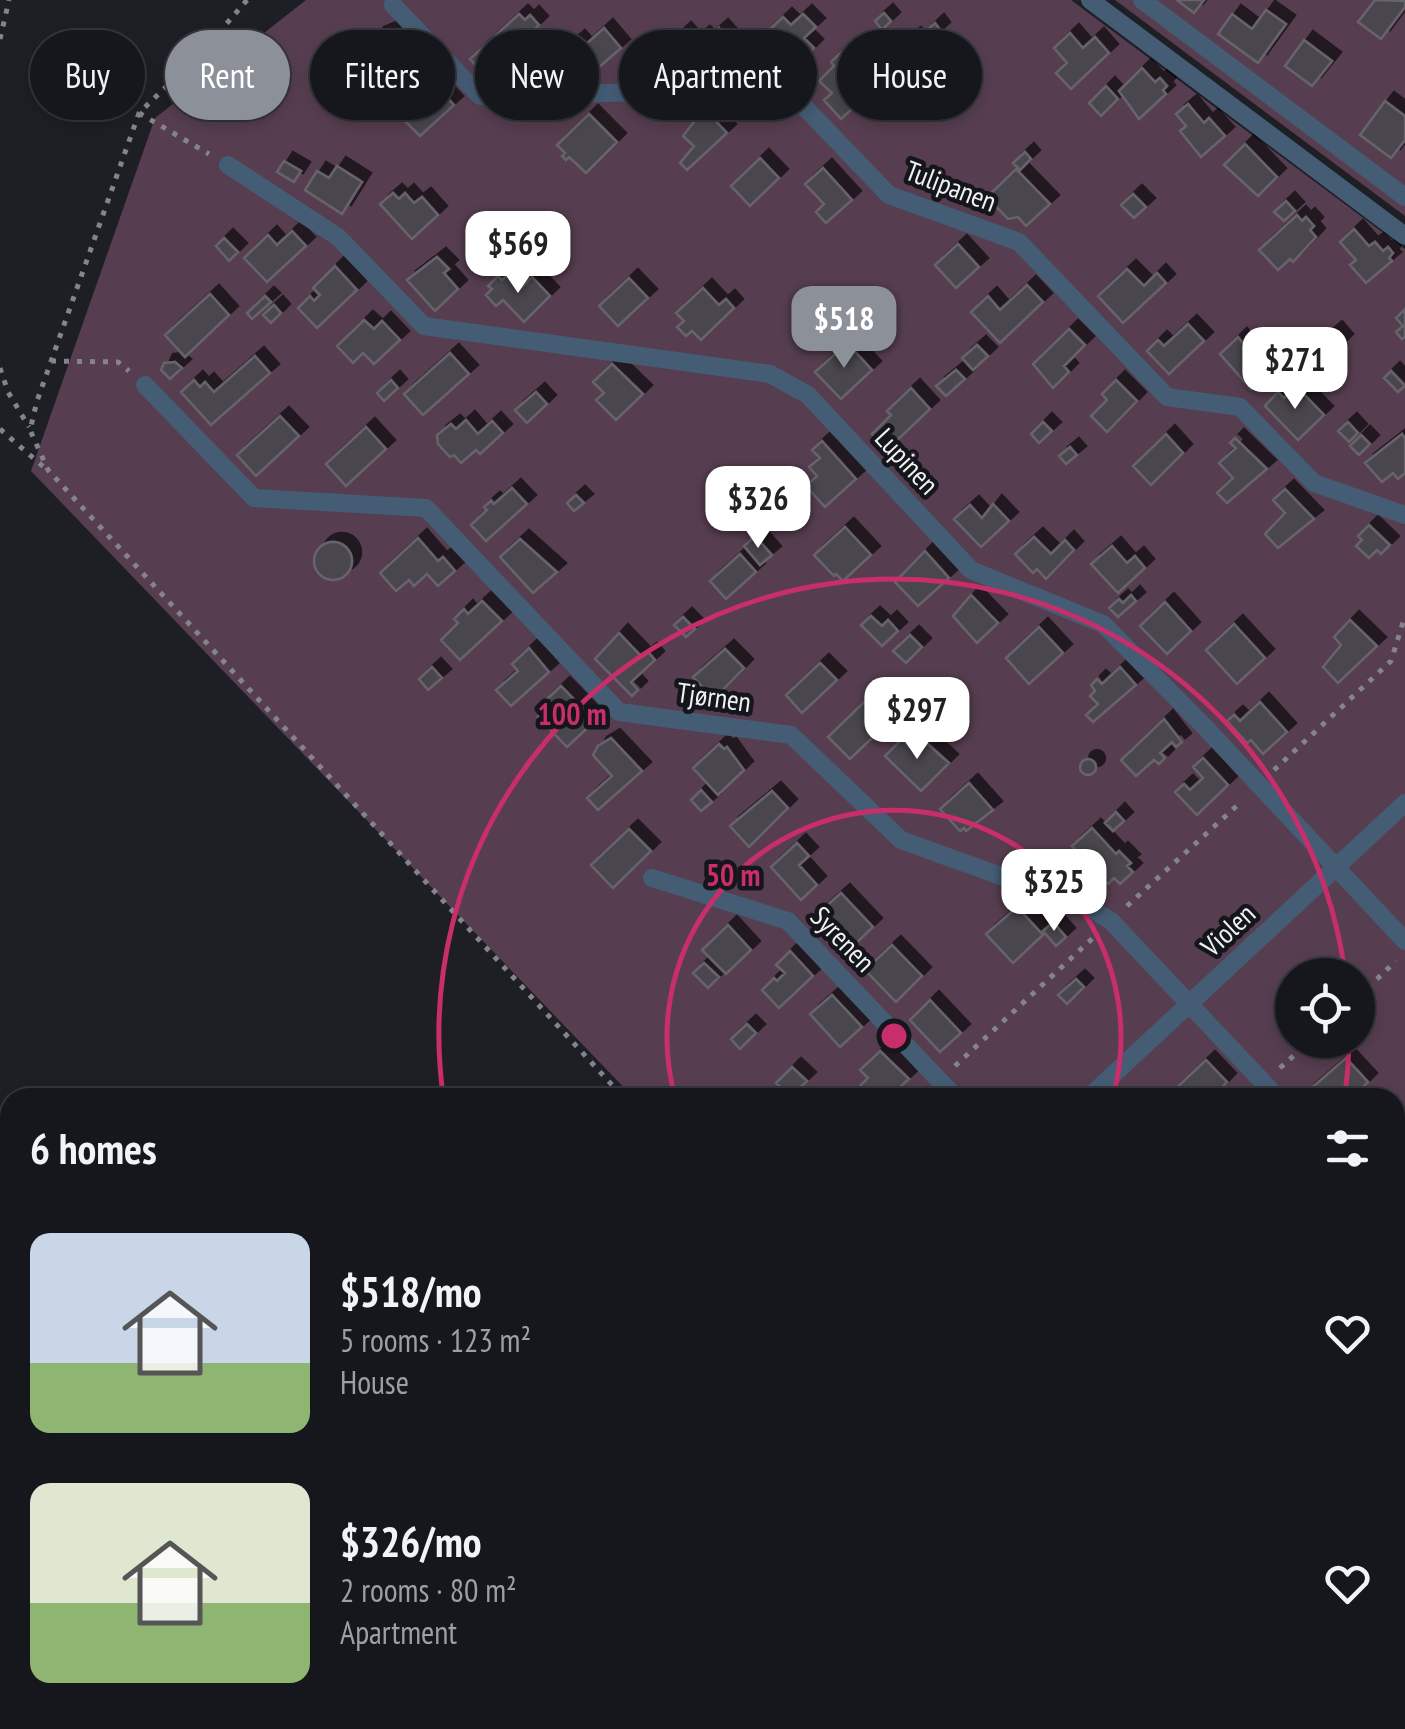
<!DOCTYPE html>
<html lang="en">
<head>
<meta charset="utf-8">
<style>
	body { margin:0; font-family:"PT Sans Narrow",sans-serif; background:#232429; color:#f1f3f6; height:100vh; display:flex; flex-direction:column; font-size:38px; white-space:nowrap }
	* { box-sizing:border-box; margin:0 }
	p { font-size:32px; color:#9e9fa3 }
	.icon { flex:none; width:55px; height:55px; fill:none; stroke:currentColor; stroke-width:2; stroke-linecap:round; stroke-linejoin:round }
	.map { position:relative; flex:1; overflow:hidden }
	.side { position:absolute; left:0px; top:1088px; width:1405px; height:642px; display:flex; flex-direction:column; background:#16171c; border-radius:30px 30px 0 0; box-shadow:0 5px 15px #0003,0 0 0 2px #35363b }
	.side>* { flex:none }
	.banner { position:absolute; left:30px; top:30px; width:1345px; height:90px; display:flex; gap:20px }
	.buttons { position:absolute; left:1275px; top:958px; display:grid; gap:20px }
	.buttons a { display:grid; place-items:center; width:100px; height:100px; border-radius:50%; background:#16171c; box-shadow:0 5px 15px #0003,0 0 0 2px #35363b; font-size:50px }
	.price { position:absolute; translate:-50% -85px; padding:0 22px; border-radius:20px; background:#fff; color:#222; font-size:32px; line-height:65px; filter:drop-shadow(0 2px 5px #0008) }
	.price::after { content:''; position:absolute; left:50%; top:60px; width:30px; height:22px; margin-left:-15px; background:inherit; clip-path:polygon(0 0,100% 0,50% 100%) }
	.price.current { background:#8c9099; color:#fff }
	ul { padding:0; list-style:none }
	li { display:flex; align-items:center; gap:30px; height:250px; padding:0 30px }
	li span { display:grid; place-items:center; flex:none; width:280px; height:200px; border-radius:20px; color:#555 }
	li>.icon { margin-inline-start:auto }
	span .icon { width:120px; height:120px; fill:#fffc; stroke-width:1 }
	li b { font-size:42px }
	h2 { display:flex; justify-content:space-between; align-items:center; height:120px; padding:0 30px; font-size:42px }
	.pill { padding:0 35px; border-radius:45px; background:#16171c; box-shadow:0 5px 15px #0003,0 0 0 2px #35363b; font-size:35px; line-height:90px }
	.pill.current { background:#8c9099; color:#fff }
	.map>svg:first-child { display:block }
</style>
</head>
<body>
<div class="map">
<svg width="1405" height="1729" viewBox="0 0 1405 1729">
	<defs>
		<filter id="shadow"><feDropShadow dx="9" dy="-9" stdDeviation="0" flood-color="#0009"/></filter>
	</defs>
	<rect width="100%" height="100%" fill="#1e1f25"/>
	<!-- green -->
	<path fill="#563e50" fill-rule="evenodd" d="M306,0H1071L1405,249V1729H1240L1231,1720H1395V1098L633,1097L31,471L155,118ZM1292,975H1358V1040H1292Z
		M1115,0H1405V216Z"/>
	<!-- building -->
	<path fill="#4a474e" stroke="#67646a" stroke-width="2.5" filter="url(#shadow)" d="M1177,0H1204L1194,13Z
		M1375,0L1405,1V7L1381,39L1358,22Z
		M1266,10L1286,24L1258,63L1218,34L1232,14L1252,29Z
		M884,13L891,21L882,30L875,21Z
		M519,14L525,20L530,15L539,25L486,76L470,59Z
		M803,14L816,27L804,38L814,48L793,69L770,44L773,41L766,33L783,17L791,25Z
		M935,23L941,31L931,40L924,33Z
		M604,28L621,48L589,76L564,49L576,39L583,47Z
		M719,28L728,38L724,42L728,46L721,53L717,49L692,72L667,45L682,31L692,42L701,35L706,40Z
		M387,31L404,50L392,62L395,64L369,90L354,75L375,54L369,47L375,36Z
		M1070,33L1083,48L1095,37L1109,53L1071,89L1056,73L1067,63L1054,48Z
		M912,36L923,48L914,56L903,44Z
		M1304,40L1332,61L1312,86L1285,66Z
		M847,47L874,75L847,103L852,109L841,119L824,100L832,93L819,81L834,66L831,62Z
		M1142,68L1155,82L1160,78L1167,86L1163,90L1166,94L1139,119L1119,91Z
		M421,70L454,105L420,136L403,119L421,103L404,85Z
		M1106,86L1118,99L1101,116L1089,103Z
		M1385,101L1405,116V140L1391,158L1360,135Z
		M1188,104L1204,123L1209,118L1225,136L1201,157L1180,131L1186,126L1176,114Z
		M704,109L727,133L687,170L680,163L694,146L683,136Z
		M589,114L617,142L586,173L569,157L566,160L562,156L565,153L557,145Z
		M1245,144L1277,177L1258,196L1224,165Z
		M1025,152L1031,159L1020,170L1013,163Z
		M760,158L779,178L750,206L731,186Z
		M284,161L301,171L294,182L277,172Z
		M337,166L362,182L342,214L305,190L317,171L329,178Z
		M823,168L852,200L826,223L816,212L824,204L805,184Z
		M1016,169L1050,204L1026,226L1018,217L1008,219L987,197Z
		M393,193L399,199L405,193L414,203L422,197L438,215L412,239L380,204Z
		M1133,194L1146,207L1134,218L1121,205Z
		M1286,201L1295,211L1284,221L1274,212Z
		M1297,215L1302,221L1306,217L1314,226L1310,230L1316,237L1293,262L1290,259L1278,270L1259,250Z
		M1354,229L1369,246L1375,242L1383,251L1388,247L1393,253L1389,258L1392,261L1366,283L1350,265L1356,260L1340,242Z
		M292,231L306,246L267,282L244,258L268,235L277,245Z
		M224,238L238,252L229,261L216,246Z
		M958,244L979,267L956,288L935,265Z
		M437,257L449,269L444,273L458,289L435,311L407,280Z
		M335,266L357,290L317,328L298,308L310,296L314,301L320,295L313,288Z
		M1127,269L1144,286L1157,273L1166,283L1123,323L1098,296Z
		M509,274L522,287L532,277L550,296L524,322L503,300L496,306L486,295L492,289L488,286L498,276L502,280Z
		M629,278L648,298L618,326L599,306Z
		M1027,285L1043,302L1000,343L971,312L988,296L1000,310Z
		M703,288L719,305L726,299L734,308L701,340L692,331L686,336L677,327L684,321L676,313Z
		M210,294L229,315L185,357L165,335Z
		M265,296L271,302L252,319L247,313Z
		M274,305L281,313L271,323L263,315Z
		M1405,309V337L1402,339L1396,332L1403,326L1396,318Z
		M364,320L374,329L382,321L400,340L374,364L363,353L353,363L337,346Z
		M1188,324L1204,341L1169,374L1147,351L1158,340L1164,346Z
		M1069,329L1085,345L1064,366L1069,372L1053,388L1033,364Z
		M1333,330L1344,343L1336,351L1324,338Z
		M1238,337L1268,374L1251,389L1220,354Z
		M847,343L872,370L841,399L815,372Z
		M977,345L988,356L973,370L962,358Z
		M450,353L469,374L423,415L404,394Z
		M255,356L270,373L211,425L181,392L194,380L200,387L205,382L214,392Z
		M175,362L182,368L170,379L161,370L164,363Z
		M612,364L643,394L616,420L596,400L604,393L593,382Z
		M956,370L965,379L946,396L936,386Z
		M1391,371L1405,386L1398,392L1384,378Z
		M391,380L398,388L384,401L377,393Z
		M1116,380L1137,401L1107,432L1091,416L1107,400L1102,394Z
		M1296,386L1324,415L1298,440L1265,406L1278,392L1284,398Z
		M911,388L930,409L887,450L872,434L891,415L887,411Z
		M536,392L547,404L527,423L515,410Z
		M280,416L299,436L256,476L237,455Z
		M466,420L478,434L492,421L503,433L480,454L476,450L461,463L454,455L450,457L438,444L437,435L451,424L456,429Z
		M1043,422L1052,431L1039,443L1031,434Z
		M1348,422L1358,433L1349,442L1338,431Z
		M366,427L386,449L346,486L326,464Z
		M1166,434L1183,453L1151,485L1133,466Z
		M1402,434L1405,438V473L1398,479L1393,473L1382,482L1365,463Z
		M1361,435L1370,444L1359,455L1350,446Z
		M1235,438L1267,469L1227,503L1217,493L1233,478L1219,463L1236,448L1230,443Z
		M822,441L856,479L825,507L806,486L817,476L809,467L820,458L812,450Z
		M1070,447L1077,455L1066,464L1059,456Z
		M512,488L527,504L486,541L471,525L487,510L484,507L491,501L494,504Z
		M1285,489L1314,519L1278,548L1265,534L1285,513L1273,500Z
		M770,492L781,504L769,515L758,504Z
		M576,495L584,503L574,511L567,503Z
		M993,504L1009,521L981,547L954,519L970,505L982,518Z
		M1369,525L1390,545L1381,554L1377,550L1369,558L1356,546L1362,540L1358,536Z
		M845,527L871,555L843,581L836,574L834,576L814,555Z
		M755,536L772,555L760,565L744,546Z
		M1034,537L1051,554L1065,540L1074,550L1046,579L1037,569L1033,573L1015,554Z
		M418,538L438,561L443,557L455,571L438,586L427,574L414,586L409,580L396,591L380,573Z
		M520,539L557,572L533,593L500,557Z
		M314 561a19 19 0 1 1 38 0a19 19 0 1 1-38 0Z
		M1112,546L1127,563L1135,556L1145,568L1118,593L1091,564Z
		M925,551L949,578L918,606L895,582Z
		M740,554L756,572L726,599L710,581Z
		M971,595L998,623L977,643L953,616Z
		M1131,595L1136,601L1118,617L1109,608L1119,599L1123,603Z
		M482,601L502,621L460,660L441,640L458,623L454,619L464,609L468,614Z
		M1165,602L1191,631L1167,654L1140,626Z
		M871,616L882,626L888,620L898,631L882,646L861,625Z
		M683,617L695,629L686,637L674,625Z
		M1350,620L1377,646L1338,683L1323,667L1341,645L1334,637Z
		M1234,624L1265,658L1237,684L1206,650Z
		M1039,627L1063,653L1029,684L1006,658Z
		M619,633L642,657L648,652L655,660L631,682L638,690L632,696L595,659Z
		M910,635L922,647L906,663L893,651Z
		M529,648L549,672L511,706L496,690L518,671L512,664Z
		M725,649L744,668L714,699L693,677Z
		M820,663L837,680L802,713L786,695Z
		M432,667L442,678L428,690L419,679Z
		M1120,667L1136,685L1093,722L1086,715L1098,704L1090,696L1095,691L1091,685L1097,679L1102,684Z
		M561,686L595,721L567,747L538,717L549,706L545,701Z
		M867,699L889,722L850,759L828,737Z
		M1260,702L1287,732L1263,754L1251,740L1247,743L1227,721L1234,715L1240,721Z
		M1164,719L1182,742L1176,747L1172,742L1160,753L1165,758L1159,764L1154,760L1136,776L1121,760Z
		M919,736L949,763L921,791L885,756L902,739L909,746Z
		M611,738L642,771L598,810L587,798L612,776L593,755L598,746Z
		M719,744L724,749L727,747L744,770L718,795L693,768Z
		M1203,758L1228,785L1197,815L1175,792L1184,784L1190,790L1203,778L1193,767Z
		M1080 767a8 8 0 1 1 16 0a8 8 0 1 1-16 0Z
		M969,783L993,810L966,831L964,828L960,831L940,809Z
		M701,790L712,802L701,811L691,800Z
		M772,791L788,808L749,847L730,826Z
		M1116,812L1124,821L1113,831L1105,823Z
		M1092,828L1116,854L1119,851L1131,863L1127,866L1133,872L1120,884L1114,878L1108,884L1072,846Z
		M629,829L651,851L613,888L591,865Z
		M797,843L809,856L799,865L817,885L801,900L771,867Z
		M841,893L873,927L847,952L841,945L839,947L814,917Z
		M1017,907L1043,935L1013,963L986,934Z
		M1053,922L1066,937L1056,946L1043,931Z
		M728,925L751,950L726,974L702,950Z
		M892,945L922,976L896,1002L865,970Z
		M790,951L813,976L779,1008L762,990L774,978L777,981L785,973L776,965Z
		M704,963L719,977L708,988L693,973Z
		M1076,979L1084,987L1067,1004L1058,995Z
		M832,995L862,1027L840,1047L810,1014Z
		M930,1000L961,1033L940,1052L910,1020Z
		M747,1024L756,1033L740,1049L731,1039Z
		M880,1051L909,1079L888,1098H870L860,1086L868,1078L860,1070Z
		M1346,1058L1368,1082L1352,1098H1310L1306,1093Z
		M1206,1060L1227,1082L1212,1098H1175L1171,1093Z
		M792,1067L807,1081L790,1097L776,1083Z
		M1405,1127V1140L1395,1150V1134Z
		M1405,1475V1503L1395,1493V1485Z"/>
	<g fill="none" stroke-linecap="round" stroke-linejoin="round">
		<!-- path -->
		<path stroke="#84858b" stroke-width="5" stroke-dasharray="5 8" stroke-linecap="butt" d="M247,0L203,51L139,113L37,401L30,430L48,470L624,1098
			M0,39L9,0
			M139,113L209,154
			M51,361L118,362L129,371
			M0,368L8,392L29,427
			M0,429L47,470
			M1274,770L1391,661L1405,616
			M1127,906L1241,802
			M1358,997L1396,961
			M955,1066L1094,937
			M1280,1068L1311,1040
			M1198,1720L1207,1729"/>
		<!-- service -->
		<path stroke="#445d75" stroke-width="18" d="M1090,0L1405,236
			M1142,0L1405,197
			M393,5L480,96L787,89L889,195L1019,242L1167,397L1240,407L1314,483L1405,515
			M228,165L338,237L424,326L770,374L808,395L971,570L1103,624L1204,726L1405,941
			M145,385L254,498L426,508L619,712L791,735L901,840L1092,909L1111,921L1278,1098
			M652,878L788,921L956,1098
			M1088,1098L1405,803
			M1379,1720L1387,1729
			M224,1721L251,1729"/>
	</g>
	<!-- distance rings -->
	<g fill="none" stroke="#c72e6a" stroke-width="5">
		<path d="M675 1097A227 227 0 1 1 1113 1097"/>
		<path d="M1349 1044A455 455 0 0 1 1345 1095M443 1095A455 455 0 0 1 1345 973"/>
	</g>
	<g text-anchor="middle" stroke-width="9" stroke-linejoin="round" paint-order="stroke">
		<!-- street labels -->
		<g font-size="28" fill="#f0f1f5" stroke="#15161b">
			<text transform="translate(951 186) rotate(21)" y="10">Tulipanen</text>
			<text transform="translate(907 461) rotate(47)" y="10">Lupinen</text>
			<text transform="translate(714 697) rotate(8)" y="10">Tjørnen</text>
			<text transform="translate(1228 930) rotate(-43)" y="10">Violen</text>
			<text transform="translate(843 939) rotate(46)" y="10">Syrenen</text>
		</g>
	</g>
	<circle cx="894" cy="1036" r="15" fill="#c72e6a" stroke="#15161b" stroke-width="5"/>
	<g font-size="30" text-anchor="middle" font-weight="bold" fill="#c72e6a" stroke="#15161b" stroke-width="9" stroke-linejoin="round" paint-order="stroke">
		<text x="572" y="725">100 m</text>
		<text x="733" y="886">50 m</text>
	</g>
</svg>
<div class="buttons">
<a><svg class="icon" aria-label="locate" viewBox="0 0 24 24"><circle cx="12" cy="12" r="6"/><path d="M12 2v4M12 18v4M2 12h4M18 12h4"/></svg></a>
</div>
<b class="price" style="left:518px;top:296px">$569</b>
<b class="price current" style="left:844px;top:371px">$518</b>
<b class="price" style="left:1295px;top:412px">$271</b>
<b class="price" style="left:758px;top:551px">$326</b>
<b class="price" style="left:917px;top:762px">$297</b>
<b class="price" style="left:1054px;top:934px">$325</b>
<div class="banner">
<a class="pill">Buy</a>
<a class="pill current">Rent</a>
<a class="pill">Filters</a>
<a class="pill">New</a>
<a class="pill">Apartment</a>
<a class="pill">House</a>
</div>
<section class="side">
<h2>6 homes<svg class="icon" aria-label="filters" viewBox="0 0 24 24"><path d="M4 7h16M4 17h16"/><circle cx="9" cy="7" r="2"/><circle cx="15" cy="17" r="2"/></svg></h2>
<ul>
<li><span style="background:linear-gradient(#c9d6e8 65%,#8fb573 0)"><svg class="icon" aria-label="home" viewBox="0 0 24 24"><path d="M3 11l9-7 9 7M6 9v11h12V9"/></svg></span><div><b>$518/mo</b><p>5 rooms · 123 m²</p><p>House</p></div><svg class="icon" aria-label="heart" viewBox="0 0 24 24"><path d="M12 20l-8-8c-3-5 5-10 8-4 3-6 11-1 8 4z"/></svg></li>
<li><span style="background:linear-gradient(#dfe7d0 60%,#8fb573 0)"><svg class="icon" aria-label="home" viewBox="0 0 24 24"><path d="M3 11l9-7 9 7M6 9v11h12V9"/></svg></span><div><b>$326/mo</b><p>2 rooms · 80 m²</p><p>Apartment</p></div><svg class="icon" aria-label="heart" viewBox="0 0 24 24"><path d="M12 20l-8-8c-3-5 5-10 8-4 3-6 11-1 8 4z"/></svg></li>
</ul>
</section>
</div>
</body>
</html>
